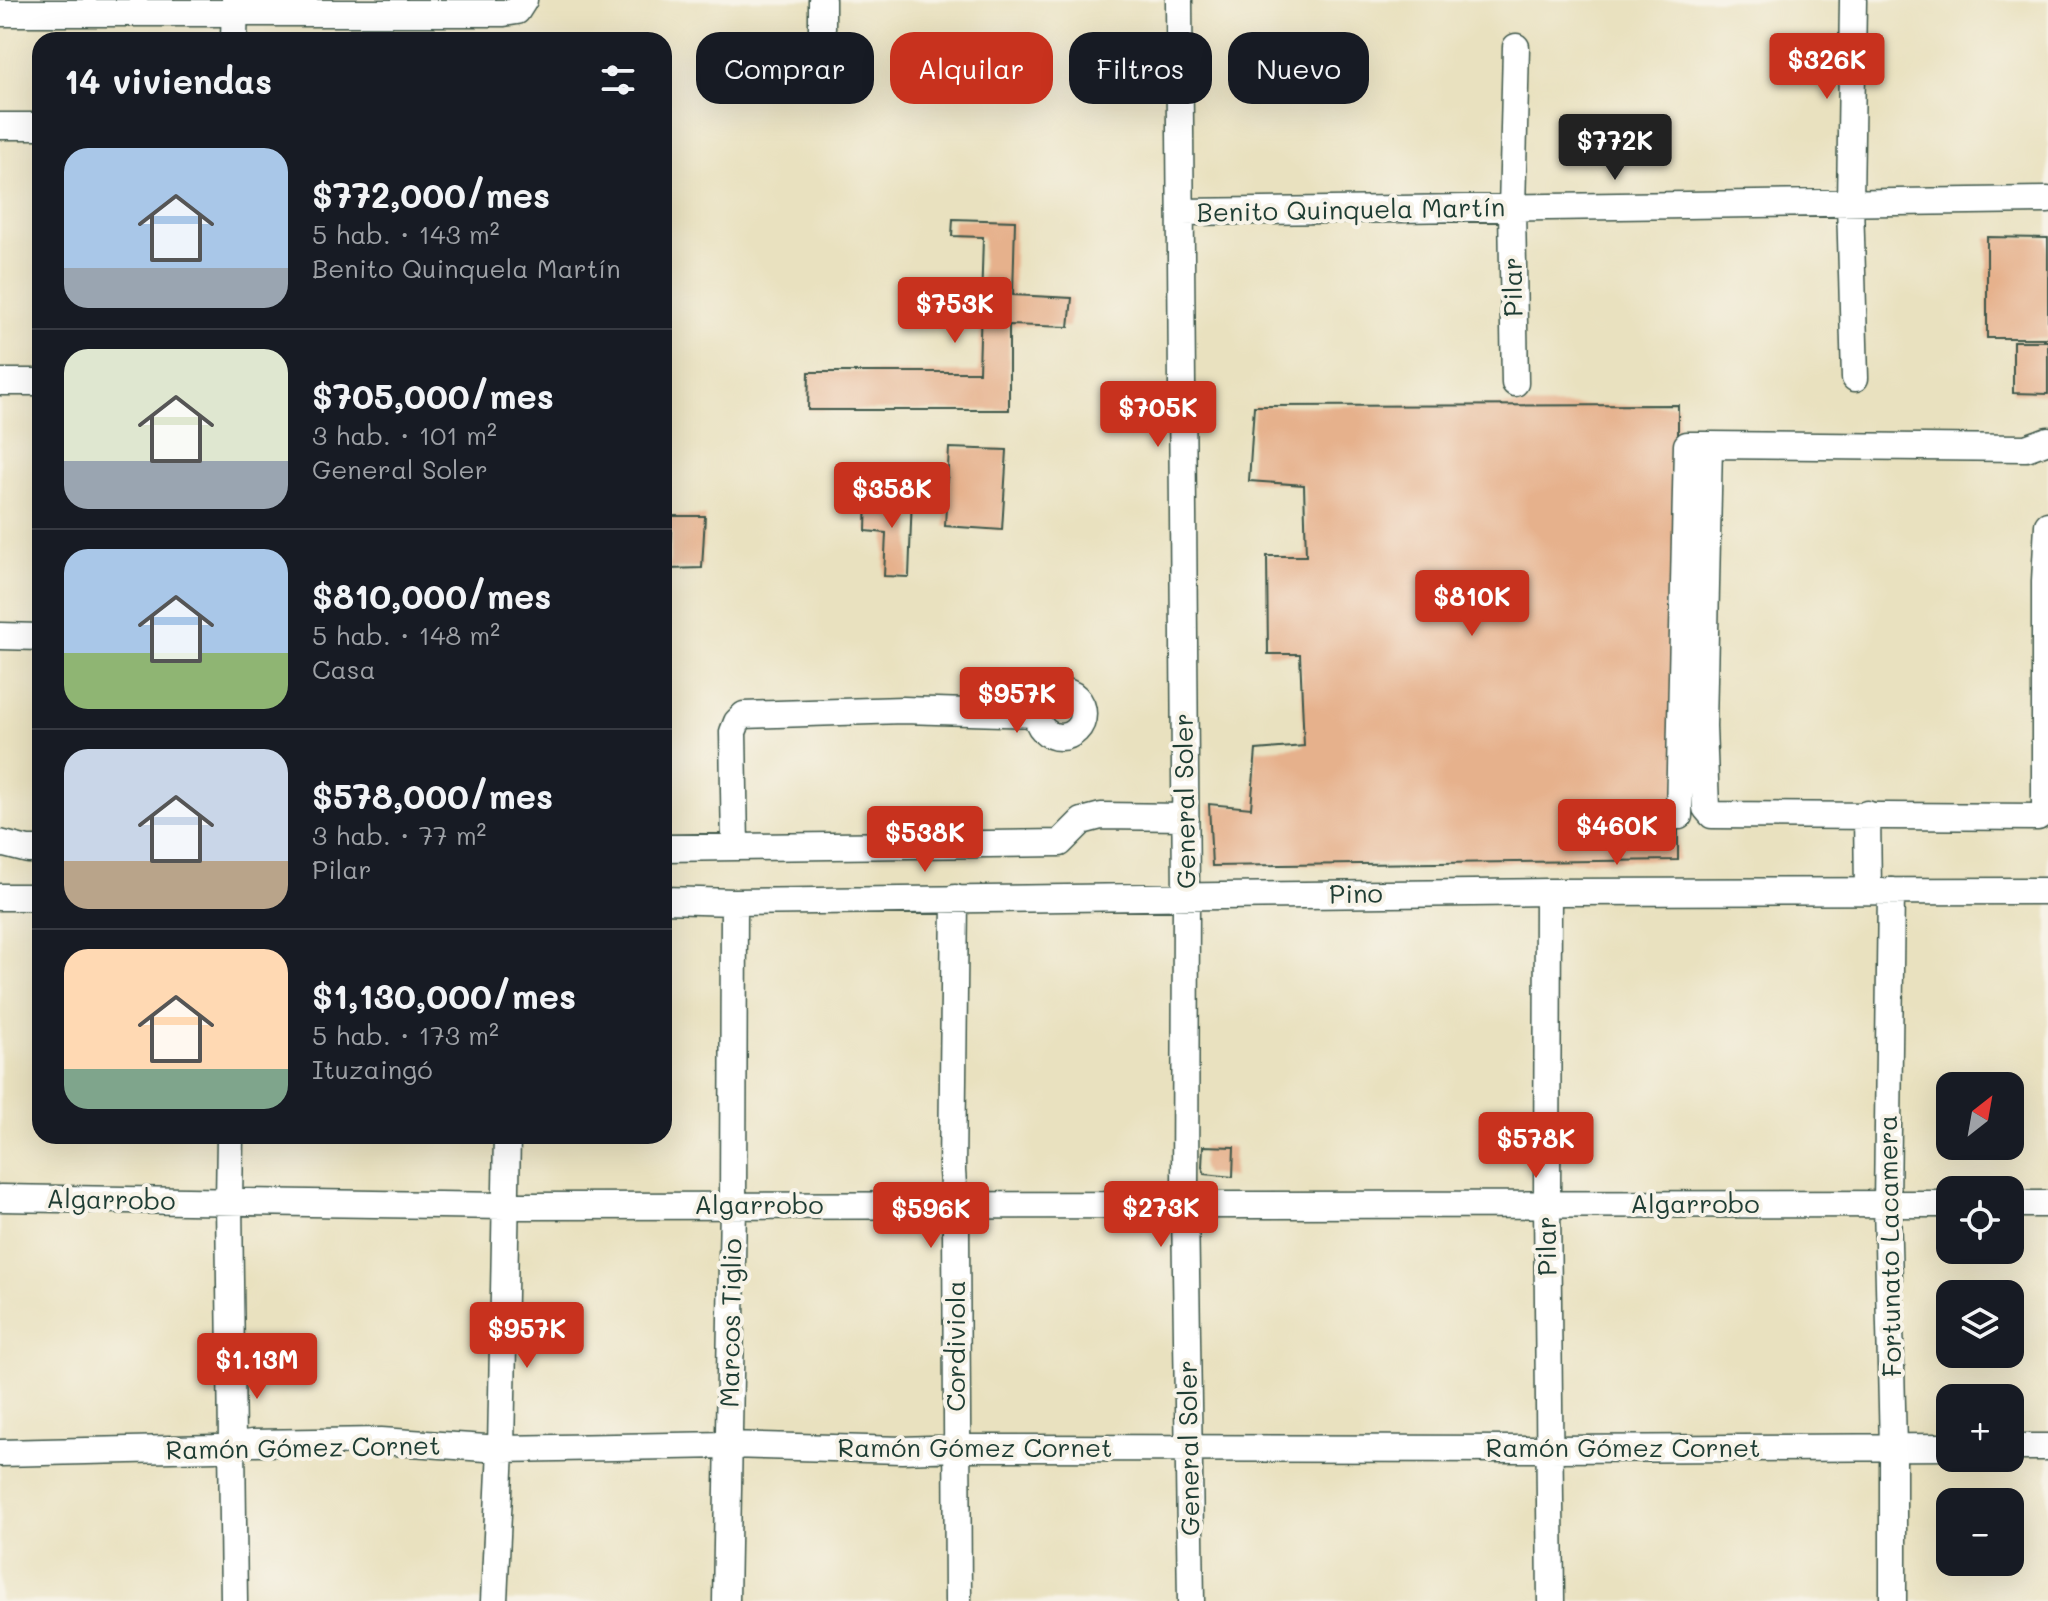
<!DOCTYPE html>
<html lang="es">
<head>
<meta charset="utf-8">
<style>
	body { margin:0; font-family:Mali,sans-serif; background:#20242c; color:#f1f3f6; height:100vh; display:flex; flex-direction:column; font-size:30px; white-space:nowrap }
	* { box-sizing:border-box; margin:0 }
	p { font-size:26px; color:#9ea1a6 }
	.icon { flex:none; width:44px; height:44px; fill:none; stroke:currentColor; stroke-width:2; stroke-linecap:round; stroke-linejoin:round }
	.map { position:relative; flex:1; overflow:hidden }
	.sheet { position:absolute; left:32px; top:32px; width:640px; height:1112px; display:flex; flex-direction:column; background:#171b24; border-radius:24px; box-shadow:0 8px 32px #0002 }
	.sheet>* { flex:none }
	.top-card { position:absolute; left:696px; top:32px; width:760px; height:72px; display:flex; gap:16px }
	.needle { width:52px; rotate:31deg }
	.controls { position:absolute; left:1936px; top:1072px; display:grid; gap:16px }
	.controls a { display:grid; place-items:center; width:88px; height:88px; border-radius:16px; background:#171b24; box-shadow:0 8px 32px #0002; font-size:40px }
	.price { position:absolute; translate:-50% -68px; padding:0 18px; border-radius:8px; background:#c8321e; color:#fff; font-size:26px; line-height:52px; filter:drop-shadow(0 2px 4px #0008) }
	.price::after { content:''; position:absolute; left:50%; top:48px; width:24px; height:18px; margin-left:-12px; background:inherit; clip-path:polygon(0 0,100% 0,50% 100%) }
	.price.current { background:#222; color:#fff }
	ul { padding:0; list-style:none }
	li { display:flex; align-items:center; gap:24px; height:200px; padding:0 32px }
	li+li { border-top:2px solid #363941 }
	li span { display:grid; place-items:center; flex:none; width:224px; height:160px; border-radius:24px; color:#555 }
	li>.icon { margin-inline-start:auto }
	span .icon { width:96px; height:96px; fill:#fffc; stroke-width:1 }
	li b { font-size:34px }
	h2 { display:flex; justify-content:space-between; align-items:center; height:96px; padding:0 32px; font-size:34px }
	.tag { padding:0 28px; border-radius:24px; background:#171b24; box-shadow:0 8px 32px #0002; font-size:28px; line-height:72px }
	.tag.current { background:#c8321e; color:#fff }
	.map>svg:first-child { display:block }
</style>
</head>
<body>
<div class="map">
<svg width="2048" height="1601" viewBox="0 0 2048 1601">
	<rect width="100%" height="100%" fill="#f7f3e8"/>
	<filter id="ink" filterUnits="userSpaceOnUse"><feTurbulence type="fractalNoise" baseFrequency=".0125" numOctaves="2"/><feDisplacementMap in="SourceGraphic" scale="16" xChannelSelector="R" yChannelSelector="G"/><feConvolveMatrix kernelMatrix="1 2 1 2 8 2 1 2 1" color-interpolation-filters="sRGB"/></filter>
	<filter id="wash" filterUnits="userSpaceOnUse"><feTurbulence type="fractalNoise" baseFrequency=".006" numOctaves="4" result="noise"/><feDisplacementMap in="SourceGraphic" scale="32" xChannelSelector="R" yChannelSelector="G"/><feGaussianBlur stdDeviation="1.8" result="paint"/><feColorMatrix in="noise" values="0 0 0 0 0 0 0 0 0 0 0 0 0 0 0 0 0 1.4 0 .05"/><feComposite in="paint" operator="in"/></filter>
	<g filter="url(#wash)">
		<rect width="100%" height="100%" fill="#e9e1bf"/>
		<g id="blocks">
			<!-- building -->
			<path fill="#e6b18c" d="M953,219L1015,221L1013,295L1072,298L1069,327L1009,325V410H808L809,372H979L983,237L952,236Z
				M1987,237L2048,238V338H1987Z
				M2013,341H2048V394L2013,393Z
				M1678,405V860L1212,866L1209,804L1251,808L1256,750L1304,746L1300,654H1268L1267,556H1306L1304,485L1249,481L1254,406Z
				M949,448L1007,450L1002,530L945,526Z
				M867,493L912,496L909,577L884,576L886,533L866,531Z
				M664,516H705L702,568L669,569L672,532H664Z
				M1203,1146L1234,1147L1233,1177L1205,1174L1202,1167Z"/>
		</g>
	</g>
	<g filter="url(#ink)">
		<use href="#blocks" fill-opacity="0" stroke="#3d5649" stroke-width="2"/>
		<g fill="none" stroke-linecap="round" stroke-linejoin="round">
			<!-- minor casing -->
			<g stroke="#3d5649" stroke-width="29">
				<path id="minor" d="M822,0V82
					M1179,0L1186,897L1185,1206L1191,1601
					M1853,0L1850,203L1855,378
					M0,13H504L517,11L524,0
					M234,40L235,0
					M0,126H40
					M1182,212L2048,200
					M0,382H40
					M1515,383L1512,209L1516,47
					M2048,440L2026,448L1709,445L1703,726L1706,808L1712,815L2038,817L2045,811V581L2048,525
					M0,636L40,637
					M1037 714a23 23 0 1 1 46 0a23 23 0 1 1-46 0Z
					M1867,814L1868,891
					M1679,816L1687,445H1709
					M0,843L28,850H40
					M735,847L733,732L737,722L744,715L903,710L1037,714
					M664,848L1060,843L1082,821L1101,816L1185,817
					M1891,891L1887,1204L1893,1447V1601
					M1548,892L1547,1205L1551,1601
					M0,897H40
					M955,898L952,1171L956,1227L958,1601
					M664,900L734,902L1548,892L2048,891
					M230,1136L229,1202L234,1601
					M0,1198L504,1206L1950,1204
					M2010,1204H2048
					M2010,1447H2048
					M0,1453L215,1448L252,1443L381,1441L501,1449L728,1445L902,1450L957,1448L1550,1449L1950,1447
					M494,1601L501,1449L507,1136
					M726,1601L733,1205L734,902"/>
			</g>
			<!-- minor -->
			<use href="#minor" stroke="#fff" stroke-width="26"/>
		</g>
	</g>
	<g text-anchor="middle" stroke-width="8" stroke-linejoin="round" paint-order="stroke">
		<!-- street labels -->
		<g font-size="26" fill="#1f3d34" stroke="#f7f3e8">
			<text transform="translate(1351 210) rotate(-1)" y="9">Benito Quinquela Martín</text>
			<text transform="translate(1513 287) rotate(-91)" y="9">Pilar</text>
			<text transform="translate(1185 801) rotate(-91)" y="9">General Soler</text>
			<text transform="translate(1356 894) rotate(-1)" y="9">Pino</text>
			<text transform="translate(111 1200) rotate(1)" y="9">Algarrobo</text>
			<text x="1695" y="1213">Algarrobo</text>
			<text x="759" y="1214">Algarrobo</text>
			<text transform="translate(1547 1246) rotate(-91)" y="9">Pilar</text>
			<text transform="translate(1890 1246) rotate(-91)" y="9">Fortunato Lacamera</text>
			<text transform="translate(731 1323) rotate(-89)" y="9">Marcos Tiglio</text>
			<text transform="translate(956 1346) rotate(-90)" y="9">Cordiviola</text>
			<text transform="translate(303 1448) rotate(-1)" y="9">Ramón Gómez Cornet</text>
			<text x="975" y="1457">Ramón Gómez Cornet</text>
			<text transform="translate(1189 1448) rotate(-91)" y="9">General Soler</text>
			<text x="1623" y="1457">Ramón Gómez Cornet</text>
		</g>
	</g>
</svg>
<div class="controls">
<a><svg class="needle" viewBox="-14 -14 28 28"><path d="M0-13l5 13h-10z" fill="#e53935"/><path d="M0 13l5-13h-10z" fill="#9ea1a6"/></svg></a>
<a><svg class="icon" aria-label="locate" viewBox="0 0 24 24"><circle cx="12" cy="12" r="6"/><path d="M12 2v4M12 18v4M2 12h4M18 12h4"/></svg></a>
<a><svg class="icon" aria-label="layers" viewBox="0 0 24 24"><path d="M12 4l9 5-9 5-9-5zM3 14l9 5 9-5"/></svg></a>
<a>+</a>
<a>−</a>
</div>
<b class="price" style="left:1827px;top:101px">$326K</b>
<b class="price current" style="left:1615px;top:182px">$772K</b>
<b class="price" style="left:955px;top:345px">$753K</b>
<b class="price" style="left:1158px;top:449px">$705K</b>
<b class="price" style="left:892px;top:530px">$358K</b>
<b class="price" style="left:1472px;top:638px">$810K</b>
<b class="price" style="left:1017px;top:735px">$957K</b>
<b class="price" style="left:1617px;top:867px">$460K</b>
<b class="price" style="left:925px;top:874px">$538K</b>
<b class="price" style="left:1536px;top:1180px">$578K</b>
<b class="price" style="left:1161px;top:1249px">$273K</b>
<b class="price" style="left:931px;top:1250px">$596K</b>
<b class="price" style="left:527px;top:1370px">$957K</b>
<b class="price" style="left:257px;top:1401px">$1.13M</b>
<div class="top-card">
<a class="tag">Comprar</a>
<a class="tag current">Alquilar</a>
<a class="tag">Filtros</a>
<a class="tag">Nuevo</a>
</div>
<section class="sheet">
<h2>14 viviendas<svg class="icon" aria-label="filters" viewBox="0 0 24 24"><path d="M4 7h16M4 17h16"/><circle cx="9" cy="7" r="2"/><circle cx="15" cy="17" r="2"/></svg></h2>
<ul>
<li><span style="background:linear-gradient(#a9c7e8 75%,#9aa5b1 0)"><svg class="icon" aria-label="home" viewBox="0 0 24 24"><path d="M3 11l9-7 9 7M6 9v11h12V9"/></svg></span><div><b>$772,000/mes</b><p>5 hab. · 143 m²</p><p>Benito Quinquela Martín</p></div></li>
<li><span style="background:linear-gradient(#dfe7d0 70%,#9aa5b1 0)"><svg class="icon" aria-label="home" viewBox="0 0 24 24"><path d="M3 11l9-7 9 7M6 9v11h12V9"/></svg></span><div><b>$705,000/mes</b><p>3 hab. · 101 m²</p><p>General Soler</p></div></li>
<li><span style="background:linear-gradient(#a9c7e8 65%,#8fb573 0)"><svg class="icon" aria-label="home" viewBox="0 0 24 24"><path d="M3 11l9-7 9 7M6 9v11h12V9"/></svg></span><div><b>$810,000/mes</b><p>5 hab. · 148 m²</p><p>Casa</p></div></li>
<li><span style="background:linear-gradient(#c9d6e8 70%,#b9a48a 0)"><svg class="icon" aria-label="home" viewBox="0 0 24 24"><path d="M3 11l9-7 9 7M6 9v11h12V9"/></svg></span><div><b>$578,000/mes</b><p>3 hab. · 77 m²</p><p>Pilar</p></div></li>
<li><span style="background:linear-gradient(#ffd9b3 75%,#7fa58c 0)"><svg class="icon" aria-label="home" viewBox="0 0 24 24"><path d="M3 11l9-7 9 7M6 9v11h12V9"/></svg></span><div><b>$1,130,000/mes</b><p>5 hab. · 173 m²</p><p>Ituzaingó</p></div></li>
</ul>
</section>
</div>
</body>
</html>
